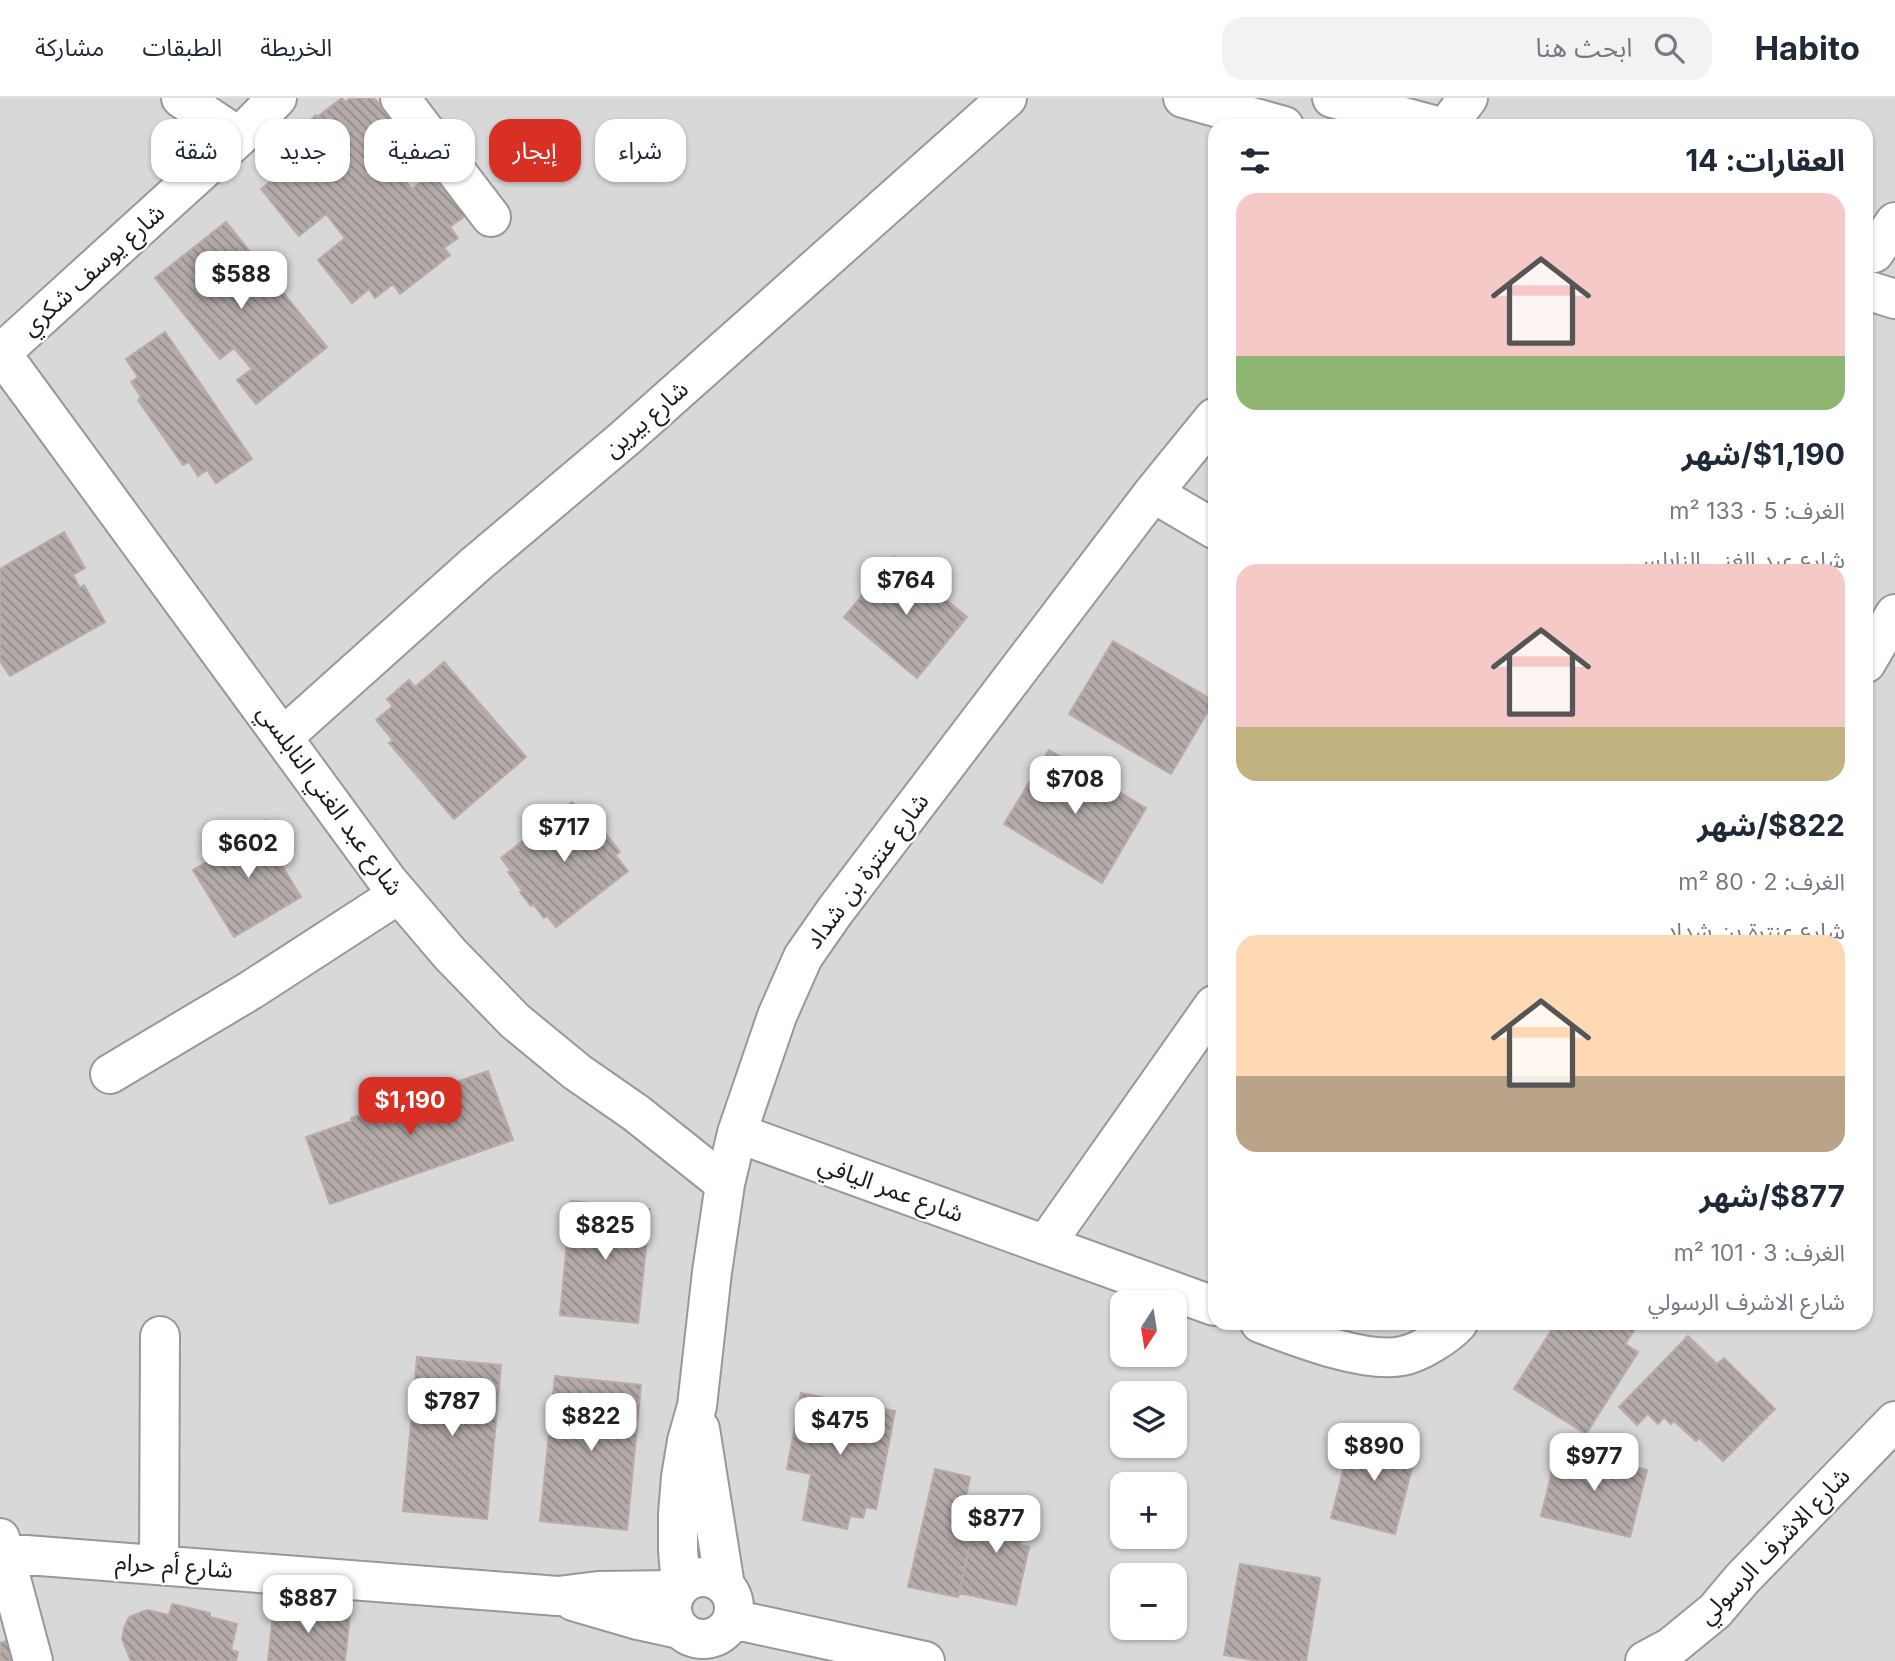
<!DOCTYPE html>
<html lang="ar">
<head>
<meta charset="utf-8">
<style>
	body { margin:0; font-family:Inter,"Noto Sans Arabic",sans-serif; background:#f2f2f3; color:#1f2937; direction:rtl; height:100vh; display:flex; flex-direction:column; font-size:26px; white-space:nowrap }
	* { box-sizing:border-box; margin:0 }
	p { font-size:23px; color:#747a83 }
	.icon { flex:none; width:38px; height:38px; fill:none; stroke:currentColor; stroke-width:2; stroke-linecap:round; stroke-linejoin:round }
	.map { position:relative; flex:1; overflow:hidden; direction:ltr }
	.panel { position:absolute; left:1208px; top:21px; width:665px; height:1211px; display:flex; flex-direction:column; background:#fff; border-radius:21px; box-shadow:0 2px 5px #0004; direction:rtl }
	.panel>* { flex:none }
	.banner { position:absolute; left:21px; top:21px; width:665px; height:63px; direction:rtl; display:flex; gap:14px }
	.needle { width:46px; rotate:192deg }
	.fabs { position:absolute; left:1110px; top:1192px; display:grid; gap:14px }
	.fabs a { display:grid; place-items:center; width:77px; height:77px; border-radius:14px; background:#fff; box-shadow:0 2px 5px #0004; font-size:35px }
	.price { position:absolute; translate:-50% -60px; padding:0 16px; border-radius:14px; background:#fff; color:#222; font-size:23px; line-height:46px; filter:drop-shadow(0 2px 4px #0008) }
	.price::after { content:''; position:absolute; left:50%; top:42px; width:21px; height:16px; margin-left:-10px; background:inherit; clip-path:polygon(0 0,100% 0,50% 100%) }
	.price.current { background:#d93025; color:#fff }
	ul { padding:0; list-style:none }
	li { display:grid; align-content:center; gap:14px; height:371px; padding:0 28px }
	li span { display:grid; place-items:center; height:217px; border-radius:21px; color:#555 }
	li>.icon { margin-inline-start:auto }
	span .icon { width:126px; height:126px; fill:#fffc; stroke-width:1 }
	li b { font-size:30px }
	h2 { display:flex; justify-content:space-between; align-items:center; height:84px; padding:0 28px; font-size:30px }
	.pill { padding:0 24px; border-radius:21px; background:#fff; box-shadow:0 2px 5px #0004; font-size:24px; line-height:63px }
	.pill.current { background:#d93025; color:#fff }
	header { display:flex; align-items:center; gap:42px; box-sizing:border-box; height:98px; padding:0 35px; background:#fff; border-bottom:2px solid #e0e1e3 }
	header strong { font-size:33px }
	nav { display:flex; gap:38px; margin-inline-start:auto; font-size:24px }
	.search { width:490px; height:63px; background:#f2f2f3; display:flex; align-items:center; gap:18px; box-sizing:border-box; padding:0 24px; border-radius:21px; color:#747a83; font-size:26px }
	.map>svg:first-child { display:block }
</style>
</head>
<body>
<header>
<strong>Habito</strong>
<div class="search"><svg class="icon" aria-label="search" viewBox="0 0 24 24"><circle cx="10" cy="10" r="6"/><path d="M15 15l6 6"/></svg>ابحث هنا</div>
<nav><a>الخريطة</a><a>الطبقات</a><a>مشاركة</a></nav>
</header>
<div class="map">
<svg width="1895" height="1563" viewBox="0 0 1895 1563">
	<defs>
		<pattern id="building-back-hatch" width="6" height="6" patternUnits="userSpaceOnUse" patternTransform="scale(1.75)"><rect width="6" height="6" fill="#b4aba8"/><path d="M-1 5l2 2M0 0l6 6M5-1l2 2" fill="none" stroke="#928a88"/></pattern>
	</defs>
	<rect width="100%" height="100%" fill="#ece6e2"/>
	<!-- residential -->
	<path fill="#d9d8d9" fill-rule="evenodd" d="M0,0H1895V1563H0ZM1214,28H1866V1225H1214ZM1122,1204H1174V1256H1122ZM1122,1295H1174V1348H1122ZM1122,1386H1174V1438H1122ZM1122,1477H1174V1530H1122Z"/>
	<!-- building -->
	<path fill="url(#building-back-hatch)" stroke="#bbaaa6" stroke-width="2" d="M342,0L345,4L351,0H374L379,6L386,0L419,41L390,64L412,91L440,68L474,111L450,129L458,140L444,150L450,157L400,196L393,186L375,200L369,191L352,205L318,162L345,140L326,116L299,138L261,91L275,80L265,67L280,55L277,51L316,17L317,19Z
		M226,124L327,249L256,306L237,282L252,271L234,250L220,261L155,180Z
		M165,234L252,361L216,385L207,372L198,378L189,364L183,367L138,302L141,299L131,284L138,279L126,261Z
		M64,434L85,470L73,477L80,490L84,487L105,524L10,578L0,563V471Z
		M894,459L967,519L917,580L844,519Z
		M1113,543L1214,603L1171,676L1069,616Z
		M444,564L526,659L454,721L389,645L393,642L376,622L393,608L387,601L409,582L415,589Z
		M1049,652L1146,710L1102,785L1004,726Z
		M572,704L586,721L591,717L620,754L615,757L628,773L556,829L547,818L544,820L533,806L531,808L520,794L522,793L508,774L511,773L501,760Z
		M266,722L281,744L271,750L301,799L234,839L193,772L240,744L238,739Z
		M488,973L513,1042L330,1106L306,1039L352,1023L351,1020Z
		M571,1103L650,1111L638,1225L560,1217Z
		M1556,1225H1639L1625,1246L1638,1254L1586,1336L1514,1291Z
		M1688,1238L1717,1266L1724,1260L1775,1311L1723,1363L1699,1340L1696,1343L1674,1323L1671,1326L1664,1319L1658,1326L1648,1316L1637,1327L1619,1309Z
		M417,1259L501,1267L487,1421L403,1413Z
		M555,1278L641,1287L627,1432L540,1423Z
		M801,1295L895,1313L876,1411L866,1409L863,1420L850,1418L847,1431L803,1422L811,1376L787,1371Z
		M1353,1335L1417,1350L1395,1436L1331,1420Z
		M1558,1350L1647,1372L1630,1439L1541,1418Z
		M935,1371L970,1379L966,1398L980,1401L958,1499L908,1489Z
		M996,1404L1028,1411L1020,1447L1029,1449L1016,1507L959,1495L977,1413L994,1417Z
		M1240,1466L1320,1480L1306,1563H1258L1224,1557Z
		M172,1506L210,1515V1519L237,1526L231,1552L238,1554L236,1563H131L122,1541L124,1530L129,1519L147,1512L169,1517Z
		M274,1507L350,1515L345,1563H268Z
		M10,1542L15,1563H0V1545Z"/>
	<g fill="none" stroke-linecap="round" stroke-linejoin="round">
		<!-- minor casing -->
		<g stroke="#989898" stroke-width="42">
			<path id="minor" d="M181,0L239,39
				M400,0L491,119
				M1183,0L1284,28
				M1332,0L1437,28
				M1447,28L1468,0
				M1874,155L1895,124
				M1866,192L1895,201
				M1,255L387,782L450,856L515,923L577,974L636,1015L725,1086
				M0,256L239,39L277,0
				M1153,395L1214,431
				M1866,565L1895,516
				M283,639L476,466L624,341L1007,0
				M110,976L251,892L399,796
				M737,1035L1214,1208
				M1045,1147L1214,907
				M1260,1225C1295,1238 1365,1266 1402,1258C1419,1255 1446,1238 1458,1225
				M700,1331L725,1488
				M0,1440L33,1563
				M0,1455L558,1498L598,1493L678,1492
				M159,1467L160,1238
				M672 1510a31 31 0 1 1 62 0a31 31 0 1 1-62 0Z
				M681,1488L678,1452V1416L681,1379L687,1343L697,1308L712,1174L725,1086L737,1035L777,918L803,859L835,813L1153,395L1214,320
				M573,1503L638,1522L679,1531
				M732,1521L925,1563
				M1645,1563L1671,1549L1715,1513L1742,1481L1895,1323"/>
		</g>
		<!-- minor -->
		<use href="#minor" stroke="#fff" stroke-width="38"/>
	</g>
	<g text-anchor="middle" stroke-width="5" stroke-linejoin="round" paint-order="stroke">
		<!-- street labels -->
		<g font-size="24" fill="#1b1b1b" stroke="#fff">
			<text transform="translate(93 172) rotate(-42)" y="8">شارع يوسف شكري</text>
			<text transform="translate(646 321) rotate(-41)" y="8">شارع بيرين</text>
			<text transform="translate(330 702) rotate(54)" y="8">شارع عبد الغني النابلسي</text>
			<text transform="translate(867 773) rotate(-53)" y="8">شارع عنترة بن شداد</text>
			<text transform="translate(891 1091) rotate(20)" y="8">شارع عمر اليافي</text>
			<text transform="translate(1774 1448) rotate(-46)" y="8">شارع الاشرف الرسولي</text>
			<text transform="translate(174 1468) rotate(4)" y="8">شارع أم حرام</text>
		</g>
	</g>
</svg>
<div class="fabs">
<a><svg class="needle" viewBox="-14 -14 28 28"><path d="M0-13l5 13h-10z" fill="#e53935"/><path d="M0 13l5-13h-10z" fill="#747a83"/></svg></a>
<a><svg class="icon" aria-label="layers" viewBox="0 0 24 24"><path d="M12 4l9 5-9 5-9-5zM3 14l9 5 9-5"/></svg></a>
<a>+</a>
<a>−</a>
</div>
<b class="price" style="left:241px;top:213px">$588</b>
<b class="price" style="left:906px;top:519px">$764</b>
<b class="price" style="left:1075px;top:718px">$708</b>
<b class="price" style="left:564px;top:766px">$717</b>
<b class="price" style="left:248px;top:782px">$602</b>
<b class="price current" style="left:410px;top:1039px">$1,190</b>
<b class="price" style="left:605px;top:1164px">$825</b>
<b class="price" style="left:452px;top:1340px">$787</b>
<b class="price" style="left:591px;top:1355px">$822</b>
<b class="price" style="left:840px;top:1359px">$475</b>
<b class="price" style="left:1374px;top:1385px">$890</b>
<b class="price" style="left:1594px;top:1395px">$977</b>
<b class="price" style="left:996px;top:1457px">$877</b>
<b class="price" style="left:308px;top:1537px">$887</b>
<div class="banner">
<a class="pill">شراء</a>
<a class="pill current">إيجار</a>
<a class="pill">تصفية</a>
<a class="pill">جديد</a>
<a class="pill">شقة</a>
</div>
<section class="panel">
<h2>العقارات: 14<svg class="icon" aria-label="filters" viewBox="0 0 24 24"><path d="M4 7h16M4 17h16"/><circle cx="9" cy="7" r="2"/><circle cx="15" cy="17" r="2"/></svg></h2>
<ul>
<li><span style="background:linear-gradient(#f6c9c9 75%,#8fb573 0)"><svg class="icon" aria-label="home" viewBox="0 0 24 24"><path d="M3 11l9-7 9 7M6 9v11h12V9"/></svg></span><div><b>$1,190/شهر</b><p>الغرف: 5 · 133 m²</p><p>شارع عبد الغني النابلسي</p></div></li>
<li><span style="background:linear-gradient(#f6c9c9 75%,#c2b280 0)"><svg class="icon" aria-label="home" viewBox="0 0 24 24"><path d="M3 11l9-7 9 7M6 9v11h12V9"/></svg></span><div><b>$822/شهر</b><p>الغرف: 2 · 80 m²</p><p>شارع عنترة بن شداد</p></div></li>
<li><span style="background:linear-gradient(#ffd9b3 65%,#b9a48a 0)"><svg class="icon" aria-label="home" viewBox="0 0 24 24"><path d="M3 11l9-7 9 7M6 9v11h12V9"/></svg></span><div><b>$877/شهر</b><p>الغرف: 3 · 101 m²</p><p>شارع الاشرف الرسولي</p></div></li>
</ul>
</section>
</div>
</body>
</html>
